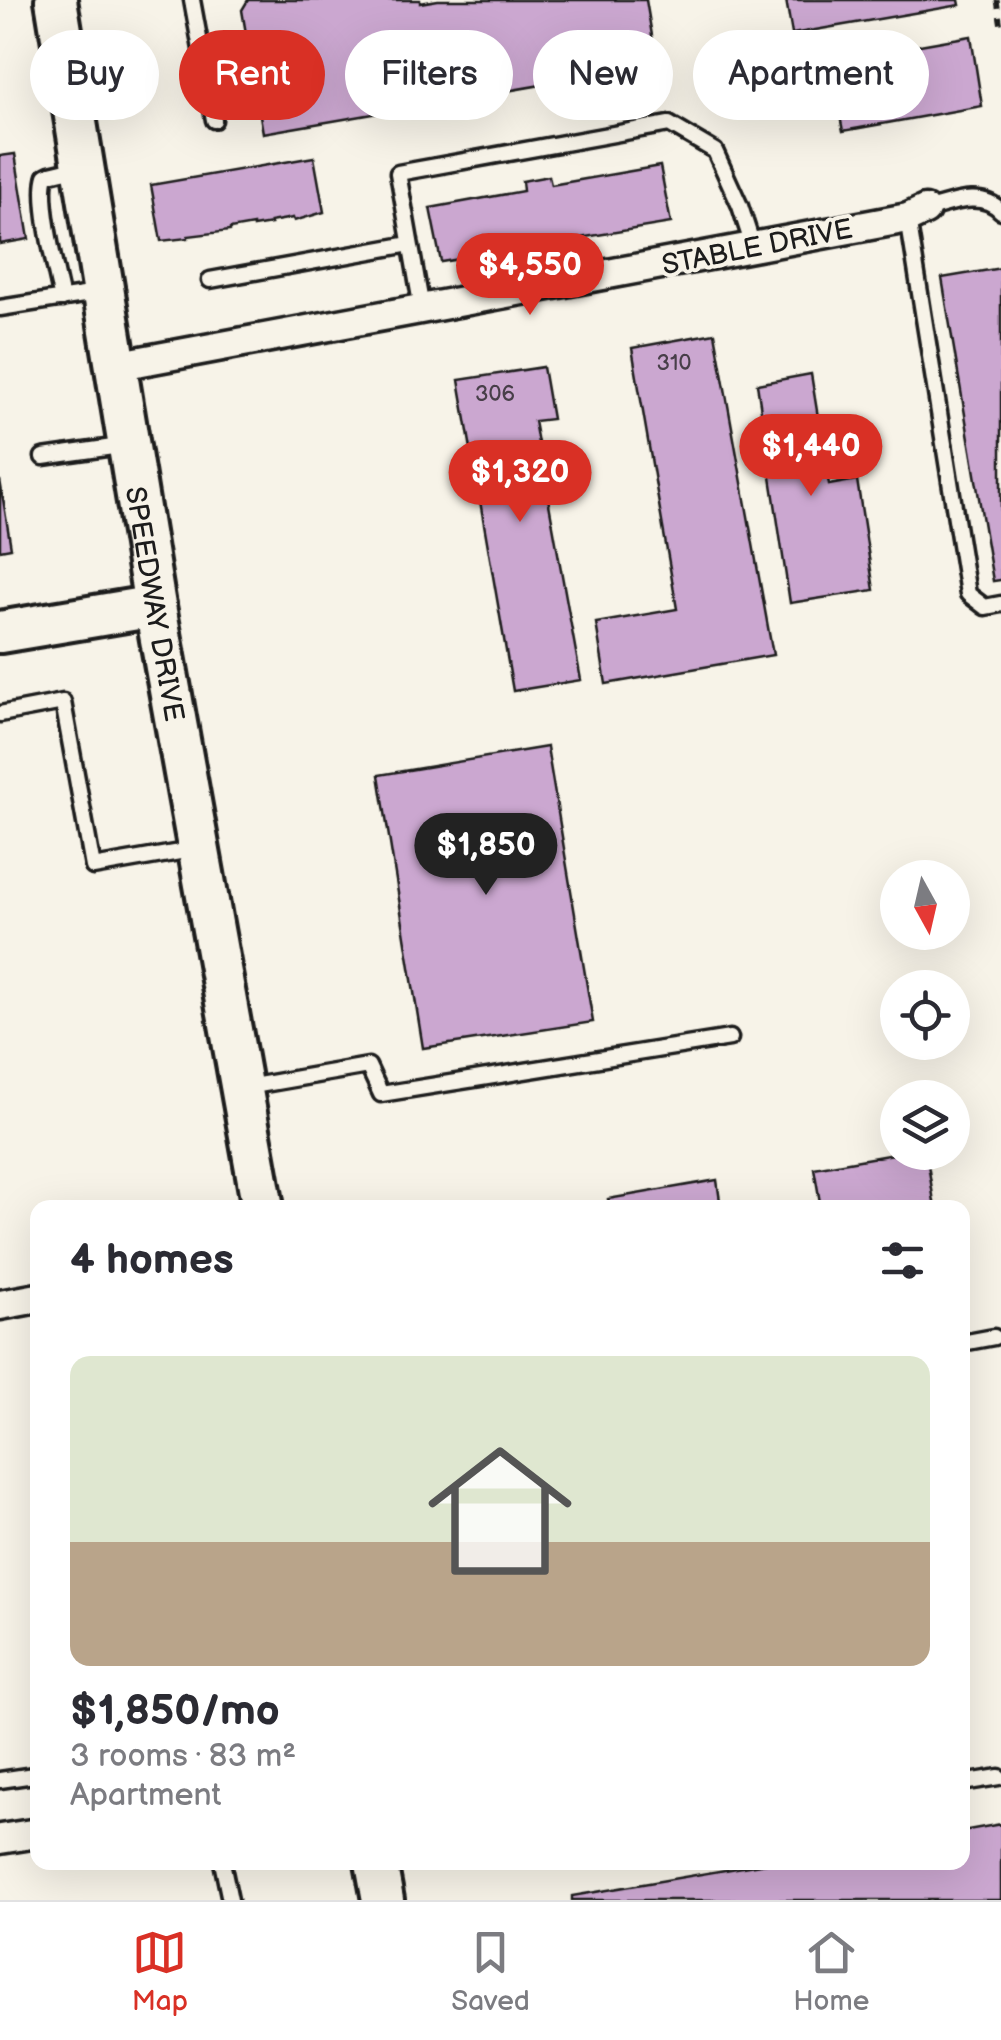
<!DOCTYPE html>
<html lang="en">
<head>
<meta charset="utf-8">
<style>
	body { margin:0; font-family:"Balsamiq Sans",sans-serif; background:#f2f2f3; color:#2b2b33; height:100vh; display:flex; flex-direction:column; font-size:38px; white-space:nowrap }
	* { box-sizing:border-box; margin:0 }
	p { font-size:32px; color:#7c7c81 }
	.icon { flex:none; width:55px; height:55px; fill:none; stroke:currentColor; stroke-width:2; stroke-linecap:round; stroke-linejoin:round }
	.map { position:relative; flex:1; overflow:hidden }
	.sheet { position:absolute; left:30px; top:1200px; width:940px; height:670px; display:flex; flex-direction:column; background:#fff; border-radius:20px; box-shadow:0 10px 40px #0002 }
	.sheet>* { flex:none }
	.hud { position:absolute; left:30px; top:30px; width:942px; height:90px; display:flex; gap:20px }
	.needle { width:65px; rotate:172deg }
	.tools { position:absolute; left:880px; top:860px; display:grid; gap:20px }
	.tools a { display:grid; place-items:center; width:90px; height:90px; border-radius:50%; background:#fff; box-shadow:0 10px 40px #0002; font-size:50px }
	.price { position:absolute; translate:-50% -85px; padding:0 22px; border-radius:35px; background:#d93025; color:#fff; font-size:32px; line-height:65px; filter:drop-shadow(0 2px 5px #0008) }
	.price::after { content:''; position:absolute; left:50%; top:60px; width:30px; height:22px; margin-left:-15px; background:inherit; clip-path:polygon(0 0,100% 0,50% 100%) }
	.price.on { background:#222; color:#fff }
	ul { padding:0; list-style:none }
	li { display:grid; align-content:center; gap:20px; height:530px; padding:0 40px }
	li+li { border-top:2px solid #e1e1e2 }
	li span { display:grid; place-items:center; height:310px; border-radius:20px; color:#555 }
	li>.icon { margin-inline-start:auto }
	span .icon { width:180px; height:180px; fill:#fffc; stroke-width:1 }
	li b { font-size:42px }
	h2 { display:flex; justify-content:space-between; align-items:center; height:120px; padding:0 40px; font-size:42px }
	.chip { padding:0 35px; border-radius:45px; background:#fff; box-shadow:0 10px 40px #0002; font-size:35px; line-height:90px }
	.chip.on { background:#d93025; color:#fff }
	.tab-bar { display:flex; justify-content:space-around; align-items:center; height:140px; border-top:2px solid #e1e1e2; background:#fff; font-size:28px; color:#7c7c81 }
	.tab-bar a { display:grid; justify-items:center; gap:5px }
	.tab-bar .on { color:#d93025 }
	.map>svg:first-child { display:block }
</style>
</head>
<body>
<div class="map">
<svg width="1001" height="1900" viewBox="0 0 1001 1900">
	<rect width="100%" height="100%" fill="#f7f3e8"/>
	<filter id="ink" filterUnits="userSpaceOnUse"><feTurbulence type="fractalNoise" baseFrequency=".01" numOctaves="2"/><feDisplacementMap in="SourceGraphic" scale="20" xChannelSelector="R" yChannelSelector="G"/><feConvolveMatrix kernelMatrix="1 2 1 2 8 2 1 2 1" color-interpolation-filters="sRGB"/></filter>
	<g filter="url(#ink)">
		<!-- building -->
		<path fill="#cba7d0" stroke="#1c1c1c" stroke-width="2.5" d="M248,0H420V3L438,0H646L657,65L263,133L242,10Z
			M786,0H959L960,5L792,34Z
			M971,36L982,106L843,131L829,61Z
			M15,154L29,239L0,244V156Z
			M314,157L324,212L294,221L293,218L270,222L271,224L253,227V225L230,229V231L188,236V238L161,241L151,185Z
			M660,166L671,223L561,241L567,270L483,284L478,256L441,262L430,208L523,191L522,181L549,176L551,185Z
			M1001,268V580L993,581L942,278Z
			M715,333L773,655L606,684L596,623L677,609L632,348Z
			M543,367L552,419L534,421L581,680L513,691L459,380Z
			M811,374L829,485L857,480L874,590L790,603L757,384Z
			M0,480L11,548L0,550Z
			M547,747L593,1022L423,1048L379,775Z
			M905,1152H926L935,1208H821L814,1168Z
			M717,1180L721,1208H609L608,1199Z
			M1001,1824V1900H572V1896L772,1862H962V1831Z"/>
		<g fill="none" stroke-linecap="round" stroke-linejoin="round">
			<!-- lane casing -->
			<g stroke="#1c1c1c" stroke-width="21">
				<path id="lane" d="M192,0L214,120
					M925,210C949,204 981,189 1001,211
					M908,218L968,594L985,607L1001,604
					M210,280L410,244
					M62,299C56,272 38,199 46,176L50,174L79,167
					M0,308L103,292
					M422,309L398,173L669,124L715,151L740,206L753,246
					M43,457L127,445
					M0,714L63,702L93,867L197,849
					M247,1087L368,1066L381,1094L730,1038
					M962,1343L994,1337
					M0,1780L34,1775
					M962,1783L999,1777
					M222,1862L230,1900"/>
			</g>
			<!-- street casing -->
			<g stroke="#1c1c1c" stroke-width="35">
				<path id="street" d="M115,366L908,218L925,210
					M0,1305L38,1298
					M0,1839L38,1833"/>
			</g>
			<!-- secondary casing -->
			<g stroke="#1c1c1c" stroke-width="48">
				<g id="secondary">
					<path id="s1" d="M56,0L155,606L263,1208"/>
					<path d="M0,632L155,606"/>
					<path d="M376,1862L383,1900"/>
				</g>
			</g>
			<!-- path -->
			<path stroke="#1c1c1c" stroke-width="5" stroke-dasharray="8 8" stroke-linecap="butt" d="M997,0L1001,27"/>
			<!-- lane -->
			<use href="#lane" stroke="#f7f3e8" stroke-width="14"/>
			<!-- street -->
			<use href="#street" stroke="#f7f3e8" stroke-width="28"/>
			<!-- secondary -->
			<use href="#secondary" stroke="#f7f3e8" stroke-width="40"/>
		</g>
	</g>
	<g text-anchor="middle" stroke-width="8" stroke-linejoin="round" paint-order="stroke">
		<!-- number labels -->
		<g font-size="22" fill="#483f49">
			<text x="674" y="370">310</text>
			<text x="495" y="401">306</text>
		</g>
		<!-- street labels -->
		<g font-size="28" fill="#1c1c1c" stroke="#f7f3e8">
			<text transform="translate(757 246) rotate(-11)" y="10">STABLE DRIVE</text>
			<text dy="10" stroke="none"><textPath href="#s1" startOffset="612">SPEEDWAY DRIVE</textPath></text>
		</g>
	</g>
</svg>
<div class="tools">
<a><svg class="needle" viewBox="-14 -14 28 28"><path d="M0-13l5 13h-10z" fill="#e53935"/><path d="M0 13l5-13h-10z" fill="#7c7c81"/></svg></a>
<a><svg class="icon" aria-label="locate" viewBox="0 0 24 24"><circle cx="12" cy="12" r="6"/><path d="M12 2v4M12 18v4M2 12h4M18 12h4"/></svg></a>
<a><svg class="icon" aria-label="layers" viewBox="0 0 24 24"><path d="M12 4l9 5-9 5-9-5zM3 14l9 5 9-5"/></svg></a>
</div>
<b class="price" style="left:530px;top:318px">$4,550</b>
<b class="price" style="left:811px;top:499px">$1,440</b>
<b class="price" style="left:520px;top:525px">$1,320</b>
<b class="price on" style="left:486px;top:898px">$1,850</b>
<div class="hud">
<a class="chip">Buy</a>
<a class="chip on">Rent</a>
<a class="chip">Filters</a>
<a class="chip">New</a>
<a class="chip">Apartment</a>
</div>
<section class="sheet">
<h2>4 homes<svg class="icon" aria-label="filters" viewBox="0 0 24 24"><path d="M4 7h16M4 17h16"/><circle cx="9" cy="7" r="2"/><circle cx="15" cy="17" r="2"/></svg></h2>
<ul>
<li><span style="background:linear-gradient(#dfe7d0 60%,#b9a48a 0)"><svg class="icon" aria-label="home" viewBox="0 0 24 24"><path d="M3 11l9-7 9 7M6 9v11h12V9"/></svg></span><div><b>$1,850/mo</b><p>3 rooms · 83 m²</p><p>Apartment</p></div></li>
</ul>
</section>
</div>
<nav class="tab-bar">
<a class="on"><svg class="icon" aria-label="map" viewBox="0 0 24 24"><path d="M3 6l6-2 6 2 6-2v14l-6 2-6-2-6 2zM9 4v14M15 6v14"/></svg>Map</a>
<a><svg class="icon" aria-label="saved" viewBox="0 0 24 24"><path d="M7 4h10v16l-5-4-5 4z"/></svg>Saved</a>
<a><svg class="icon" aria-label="home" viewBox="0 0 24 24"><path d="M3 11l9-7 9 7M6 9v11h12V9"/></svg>Home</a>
</nav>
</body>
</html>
